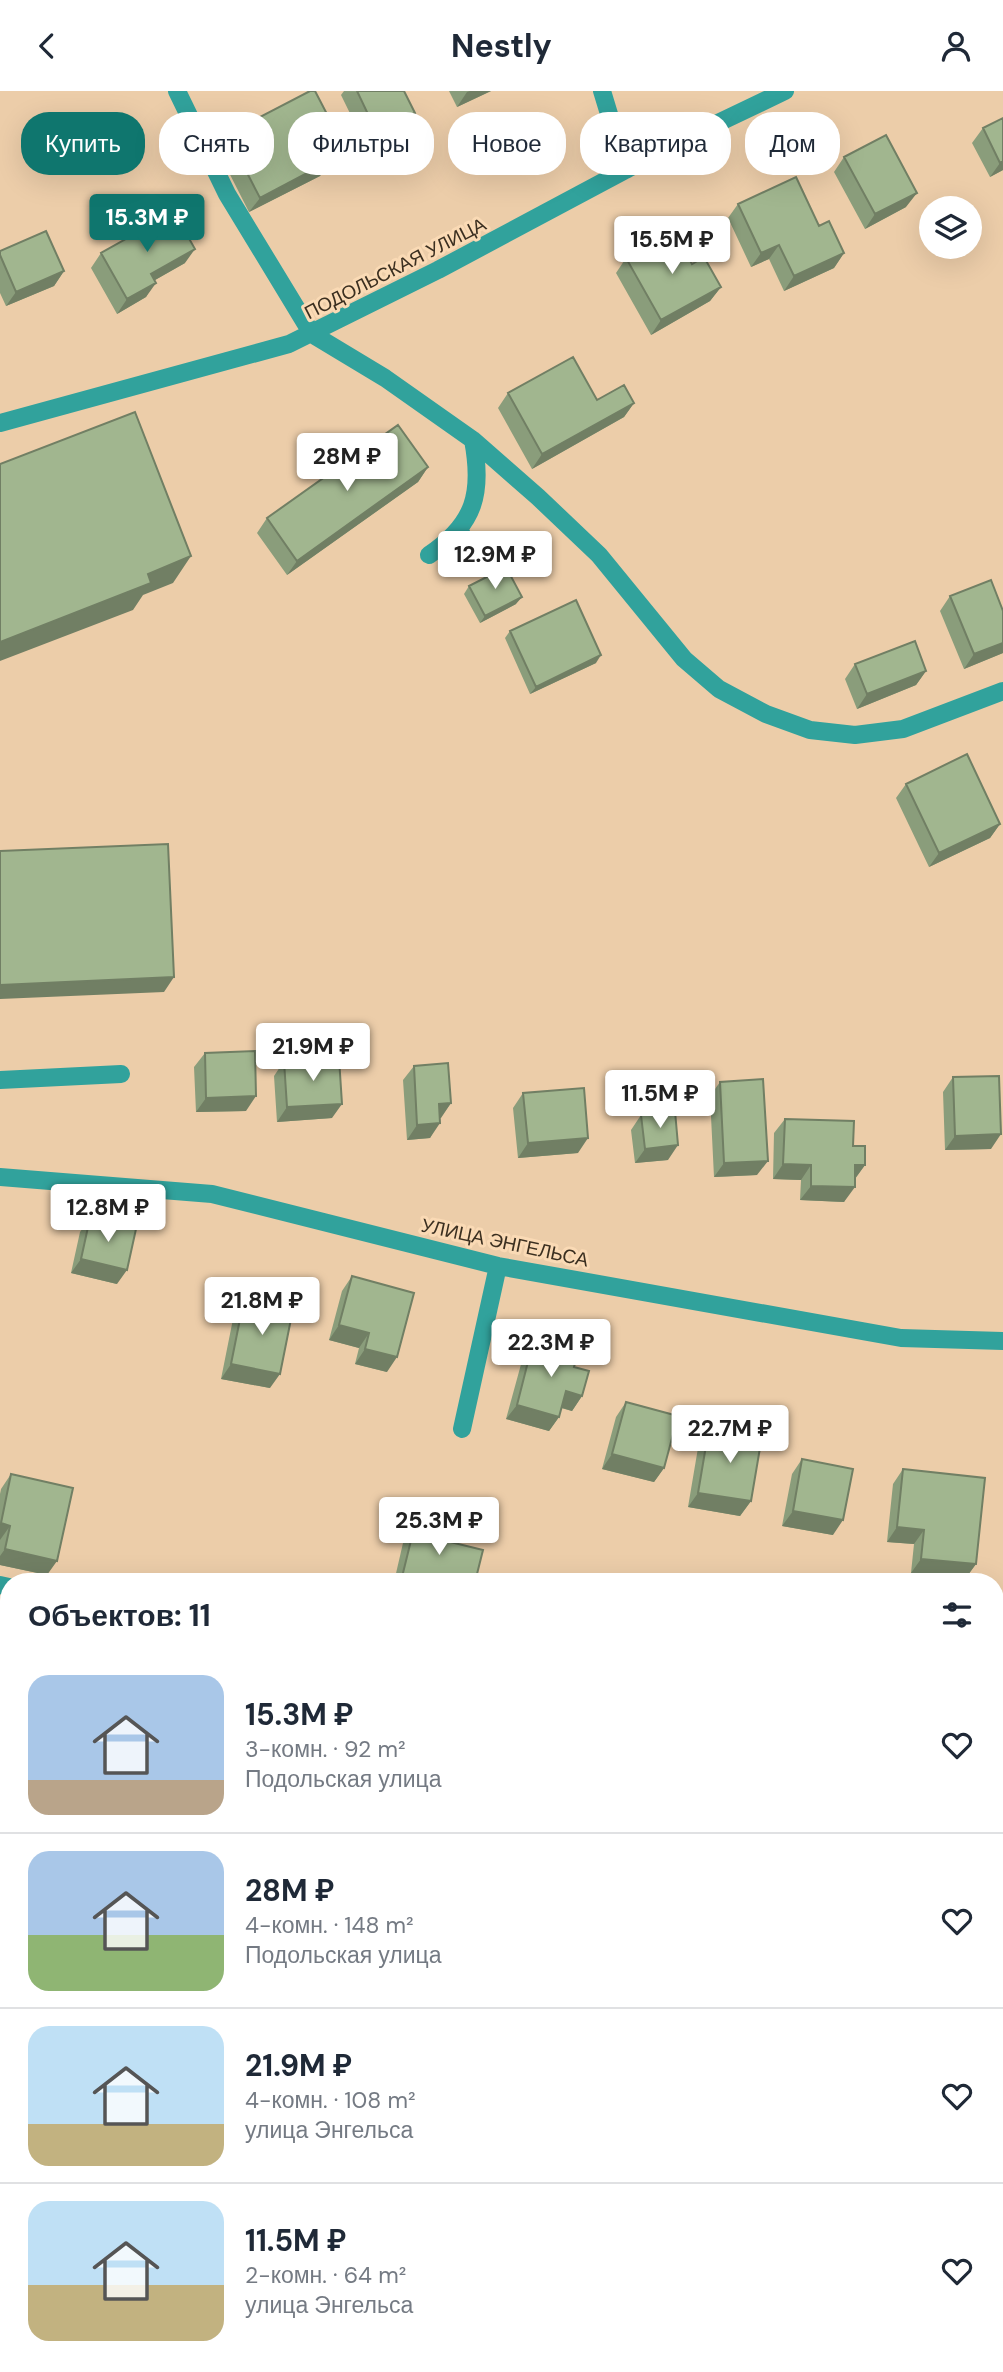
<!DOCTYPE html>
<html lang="ru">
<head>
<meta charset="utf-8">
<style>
	body { margin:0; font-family:"DM Sans",sans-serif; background:#f6f6f7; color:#1f2937; height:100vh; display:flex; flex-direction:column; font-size:26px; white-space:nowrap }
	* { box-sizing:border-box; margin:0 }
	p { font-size:23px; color:#747a83 }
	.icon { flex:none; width:38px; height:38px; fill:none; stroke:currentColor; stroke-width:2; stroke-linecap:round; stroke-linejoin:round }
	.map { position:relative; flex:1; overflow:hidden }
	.side { position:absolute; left:0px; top:1482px; width:1004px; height:800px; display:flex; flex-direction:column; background:#fff; border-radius:28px 28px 0 0; box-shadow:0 7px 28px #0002 }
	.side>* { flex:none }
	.banner { position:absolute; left:21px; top:21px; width:962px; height:63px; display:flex; gap:14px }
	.buttons { position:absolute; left:919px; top:105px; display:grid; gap:14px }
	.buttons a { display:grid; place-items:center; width:63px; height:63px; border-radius:50%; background:#fff; box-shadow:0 7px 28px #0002; font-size:35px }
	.price { position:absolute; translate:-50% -60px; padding:0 16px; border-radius:7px; background:#fff; color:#222; font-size:23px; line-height:46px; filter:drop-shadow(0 2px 4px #0008) }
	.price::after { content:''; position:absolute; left:50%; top:42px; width:21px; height:16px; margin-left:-10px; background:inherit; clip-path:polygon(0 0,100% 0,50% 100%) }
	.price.active { background:#0f766e; color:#fff }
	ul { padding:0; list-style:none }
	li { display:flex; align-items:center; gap:21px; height:175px; padding:0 28px }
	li+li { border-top:2px solid #e0e1e3 }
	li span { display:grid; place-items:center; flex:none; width:196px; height:140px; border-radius:21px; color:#555 }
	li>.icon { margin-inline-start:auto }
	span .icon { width:84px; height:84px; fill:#fffc; stroke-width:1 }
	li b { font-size:30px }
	h2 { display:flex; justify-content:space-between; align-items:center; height:84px; padding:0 28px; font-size:30px }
	.tag { padding:0 24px; border-radius:28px; background:#fff; box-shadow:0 7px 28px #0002; font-size:24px; line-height:63px }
	.tag.active { background:#0f766e; color:#fff }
	header { display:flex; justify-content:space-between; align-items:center; height:91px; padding:0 28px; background:#fff; font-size:32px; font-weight:700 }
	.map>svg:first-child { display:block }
</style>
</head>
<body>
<header><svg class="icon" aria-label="back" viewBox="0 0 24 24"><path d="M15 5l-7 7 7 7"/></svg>Nestly<svg class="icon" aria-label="person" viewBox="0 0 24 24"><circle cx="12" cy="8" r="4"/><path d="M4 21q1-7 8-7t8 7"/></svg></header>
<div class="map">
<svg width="1003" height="2281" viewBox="0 0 1003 2281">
	<rect width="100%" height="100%" fill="#eccda9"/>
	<!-- green -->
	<path fill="#e59518" d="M71,2273H421L494,2281H78Z"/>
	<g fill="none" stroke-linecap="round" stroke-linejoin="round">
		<!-- minor -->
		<path stroke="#31a29c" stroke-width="18" d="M177,0L227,103L312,243L385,287L473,349L538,406L599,464L684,568L719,598L766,623L810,639L855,644L903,638L1003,600
			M602,0L626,79
			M0,332L289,253L438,179L676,52L785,0
			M460,440L477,473
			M429,464C475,433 483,402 473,349
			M0,989L121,983
			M0,1086L212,1103L498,1175L901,1247L1003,1250
			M462,1338L498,1175
			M0,1494L9,1496
			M0,2237L9,2238
			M657,2273L761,2281"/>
	</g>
	<!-- wall -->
	<path fill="#8a9d7b" d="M344,0H404L415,22L404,36L366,55L341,4Z
		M449,0H491L457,16Z
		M1003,27V79L990,86L972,52L983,37Z
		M318,40L315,41L330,70L320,85L249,121L217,58L227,43Z
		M844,66L906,116L865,138L834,81Z
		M738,113L819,135L844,162L834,177L784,200L769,168L751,176L728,127Z
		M0,160L64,180L54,195L6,215L0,202Z
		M101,162L185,172L155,189L146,206L117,223L91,177Z
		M626,167L692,173L721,196L710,210L651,244L616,182Z
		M508,302L597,309L634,312L624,326L532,378L498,317Z
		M428,376L418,391L287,484L257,442L267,427Z
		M469,495L516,513L480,532L464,503Z
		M950,505L1003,520V562L964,578L940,520Z
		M510,540L596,572L530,603L505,547Z
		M855,573L926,580L916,594L857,618L845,588Z
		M906,693L1000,733L990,747L929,776L896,707Z
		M205,962L246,1020L196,1021L194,976Z
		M284,970L332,1027L277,1031L274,985Z
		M414,975L451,1012L440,1027L430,1047L407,1049L403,989Z
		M953,986L991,1058L945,1059L943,1001Z
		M720,991L757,1084L714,1086L710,1005Z
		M523,1002L578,1062L518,1067L513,1017Z
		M641,1024L668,1069L635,1072L631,1039Z
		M785,1028L853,1055L865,1074L855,1088L844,1111L800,1109L801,1089L773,1088L774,1042Z
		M90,1127L117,1193L71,1182L80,1141Z
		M352,1185L387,1281L355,1273L359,1257L329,1249L342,1200Z
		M244,1208L270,1297L221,1288L234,1223Z
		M533,1251L574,1276L582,1305L572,1320L561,1317L559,1326L549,1340L506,1328L523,1266Z
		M626,1311L664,1377L654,1391L602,1378L616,1326Z
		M709,1337L751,1410L740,1425L688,1416L699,1351Z
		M802,1368L833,1444L782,1435L792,1383Z
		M903,1378L976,1473L965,1488L911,1482L914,1453L887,1451L893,1393Z
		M11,1383L47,1484L0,1474V1403L1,1398Z
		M417,1425L434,1447L475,1491H394L406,1439Z
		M1003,1625V1686H997Z"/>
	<!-- shaded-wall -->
	<path fill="#717f64" d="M470,0H491L457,16L467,1Z
		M415,22L404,36L366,55L376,40Z
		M328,25L318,40L301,48L311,33Z
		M330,70L320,85L249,121L260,107Z
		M1003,70V79L990,86L1000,72Z
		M917,102L906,116L865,138L875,123Z
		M779,154L769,168L751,176L761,162Z
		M195,158L185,172L141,197L151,183Z
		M844,162L834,177L784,200L794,185Z
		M64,180L54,195L6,215L16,201Z
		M156,192L146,206L117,223L127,208Z
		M721,196L710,210L651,244L661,229Z
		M634,312L624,326L532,378L542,363Z
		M428,376L418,391L287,484L297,470Z
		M191,465L173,492L143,504L133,519L0,570V551L148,483Z
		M522,506L516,513L480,532L485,525Z
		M1003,552V562L964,578L974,563Z
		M601,564L596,572L530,603L536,596Z
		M926,580L916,594L857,618L867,603Z
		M1000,733L990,747L929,776L939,762Z
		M174,886L164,901L0,908V894Z
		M256,1005L246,1020L196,1021L206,1007Z
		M451,1012L441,1027L429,1028L439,1013Z
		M342,1013L332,1027L277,1031L287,1016Z
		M440,1032L430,1047L407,1049L417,1034Z
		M1001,1043L991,1058L945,1059L955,1045Z
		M588,1047L578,1062L518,1067L528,1052Z
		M678,1054L668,1069L635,1072L645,1058Z
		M768,1070L757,1084L714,1086L724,1072Z
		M783,1073L811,1074L801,1089L773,1088Z
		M855,1074H865L854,1089Z
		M811,1095L855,1096L844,1111L800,1109Z
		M81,1168L127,1179L117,1193L71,1182Z
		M339,1234L369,1242L359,1257L329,1249Z
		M365,1258L397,1266L387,1281L355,1273Z
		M231,1273L280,1283L270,1297L221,1288Z
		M566,1300L582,1305L572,1320L556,1315Z
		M517,1314L559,1326L549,1340L506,1328Z
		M612,1363L664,1377L654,1391L602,1378Z
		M698,1402L751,1410L740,1425L688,1416Z
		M793,1420L843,1429L833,1444L782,1435Z
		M1,1432L10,1435L0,1449V1433Z
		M897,1436L924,1439L914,1453L887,1451Z
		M5,1458L57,1470L47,1484L0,1474V1465Z
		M921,1468L976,1473L965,1488L911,1482Z
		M402,1486L424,1491H398Z
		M0,1634L9,1636V1653L0,1651Z
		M1003,1677V1686H997Z
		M0,2047L6,2048L0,2056Z"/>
	<!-- building -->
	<path fill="#a1b68f" stroke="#717f64" stroke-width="2" d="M310,0H315L328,25L311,33L330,70L260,107L227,43Z
		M357,0H404L415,22L376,40Z
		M1003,27V70L1000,72L983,37Z
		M886,44L917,102L875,123L844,66Z
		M796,86L819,135L829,130L844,162L794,185L779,154L761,162L738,113Z
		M174,121L195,158L151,183L156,192L127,208L101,162Z
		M46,140L64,180L16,201L0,164V160Z
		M674,140L692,173L704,166L721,196L661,229L626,167Z
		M573,266L597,309L624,294L634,312L542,363L508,302Z
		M135,321L191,465L148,483L151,492L0,551V373Z
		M398,334L428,376L297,470L267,427Z
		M506,476L522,506L485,525L469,495Z
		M991,489L1003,520V552L974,563L950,505Z
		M576,509L601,564L536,596L510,540Z
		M915,550L926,580L867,603L855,573Z
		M967,663L1000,733L939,762L906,693Z
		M168,753L174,886L0,894V760Z
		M255,960L256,1005L206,1007L205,962Z
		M339,967L342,1013L287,1016L284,970Z
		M448,972L451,1012L439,1013L440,1032L417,1034L414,975Z
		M999,985L1001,1043L955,1045L953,986Z
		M763,988L768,1070L724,1072L720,991Z
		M584,997L588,1047L528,1052L523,1002Z
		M675,1020L678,1054L645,1058L641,1024Z
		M785,1028L854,1030L853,1055H865V1074H855V1096L811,1095V1074L783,1073Z
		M90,1127L136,1138L127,1179L81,1168Z
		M352,1185L414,1202L397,1266L365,1258L369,1242L339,1234Z
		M244,1208L293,1218L280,1283L231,1273Z
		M533,1251L578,1263L574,1276L589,1280L582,1305L566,1300L559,1326L517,1314Z
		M626,1311L678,1325L664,1377L612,1363Z
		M709,1337L762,1345L751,1410L698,1402Z
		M802,1368L853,1378L843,1429L793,1420Z
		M903,1378L985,1387L976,1473L921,1468L924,1439L897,1436Z
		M11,1383L73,1397L57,1470L5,1458L10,1435L1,1432Z
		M417,1425L438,1430L434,1447L483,1459L475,1491H424L402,1486Z
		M0,1582L9,1584V1636L0,1634Z
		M0,1984L9,1986V2034L6,2048L0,2047Z"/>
	<g text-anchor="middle" stroke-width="6" stroke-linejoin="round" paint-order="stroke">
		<!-- street labels -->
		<g font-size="19" fill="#3b2f20" stroke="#fadab5">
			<text transform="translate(395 177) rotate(-27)" y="7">ПОДОЛЬСКАЯ УЛИЦА</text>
			<text transform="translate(505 1151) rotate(12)" y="7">УЛИЦА ЭНГЕЛЬСА</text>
		</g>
	</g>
</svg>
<div class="buttons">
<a><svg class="icon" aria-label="layers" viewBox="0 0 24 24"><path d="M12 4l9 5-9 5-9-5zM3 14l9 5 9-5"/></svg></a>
</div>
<b class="price active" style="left:147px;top:163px">15.3M ₽</b>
<b class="price" style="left:672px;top:185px">15.5M ₽</b>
<b class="price" style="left:347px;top:402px">28M ₽</b>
<b class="price" style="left:495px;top:500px">12.9M ₽</b>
<b class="price" style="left:313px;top:992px">21.9M ₽</b>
<b class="price" style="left:660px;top:1039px">11.5M ₽</b>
<b class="price" style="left:108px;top:1153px">12.8M ₽</b>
<b class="price" style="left:262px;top:1246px">21.8M ₽</b>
<b class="price" style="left:551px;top:1288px">22.3M ₽</b>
<b class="price" style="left:730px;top:1374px">22.7M ₽</b>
<b class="price" style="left:439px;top:1466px">25.3M ₽</b>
<div class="banner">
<a class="tag active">Купить</a>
<a class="tag">Снять</a>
<a class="tag">Фильтры</a>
<a class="tag">Новое</a>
<a class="tag">Квартира</a>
<a class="tag">Дом</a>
</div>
<section class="side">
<h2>Объектов: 11<svg class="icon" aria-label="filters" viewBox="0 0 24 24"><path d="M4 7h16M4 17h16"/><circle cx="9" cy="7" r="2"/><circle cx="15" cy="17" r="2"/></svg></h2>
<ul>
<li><span style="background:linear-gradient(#a9c7e8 75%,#b9a48a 0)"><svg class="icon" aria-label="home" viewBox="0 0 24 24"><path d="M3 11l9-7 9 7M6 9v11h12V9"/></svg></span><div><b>15.3M ₽</b><p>3-комн. · 92 m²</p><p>Подольская улица</p></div><svg class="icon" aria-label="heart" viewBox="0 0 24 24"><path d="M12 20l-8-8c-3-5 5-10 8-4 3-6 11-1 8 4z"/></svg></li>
<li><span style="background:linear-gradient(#a9c7e8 60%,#8fb573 0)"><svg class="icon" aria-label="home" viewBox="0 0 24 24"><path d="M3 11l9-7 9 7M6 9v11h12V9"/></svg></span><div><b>28M ₽</b><p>4-комн. · 148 m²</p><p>Подольская улица</p></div><svg class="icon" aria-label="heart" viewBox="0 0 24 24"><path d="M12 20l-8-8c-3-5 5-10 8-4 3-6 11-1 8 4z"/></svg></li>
<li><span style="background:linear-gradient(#bfe0f5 70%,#c2b280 0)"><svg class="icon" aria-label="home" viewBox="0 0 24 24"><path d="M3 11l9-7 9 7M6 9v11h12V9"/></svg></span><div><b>21.9M ₽</b><p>4-комн. · 108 m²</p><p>улица Энгельса</p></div><svg class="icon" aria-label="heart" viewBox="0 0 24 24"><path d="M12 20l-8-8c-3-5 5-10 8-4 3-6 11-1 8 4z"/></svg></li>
<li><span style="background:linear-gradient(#bfe0f5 60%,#c2b280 0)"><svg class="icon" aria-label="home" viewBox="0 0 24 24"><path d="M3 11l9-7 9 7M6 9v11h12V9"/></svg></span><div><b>11.5M ₽</b><p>2-комн. · 64 m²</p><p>улица Энгельса</p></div><svg class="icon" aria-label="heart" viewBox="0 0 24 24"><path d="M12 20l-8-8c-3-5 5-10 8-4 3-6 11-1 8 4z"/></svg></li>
</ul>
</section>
</div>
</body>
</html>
